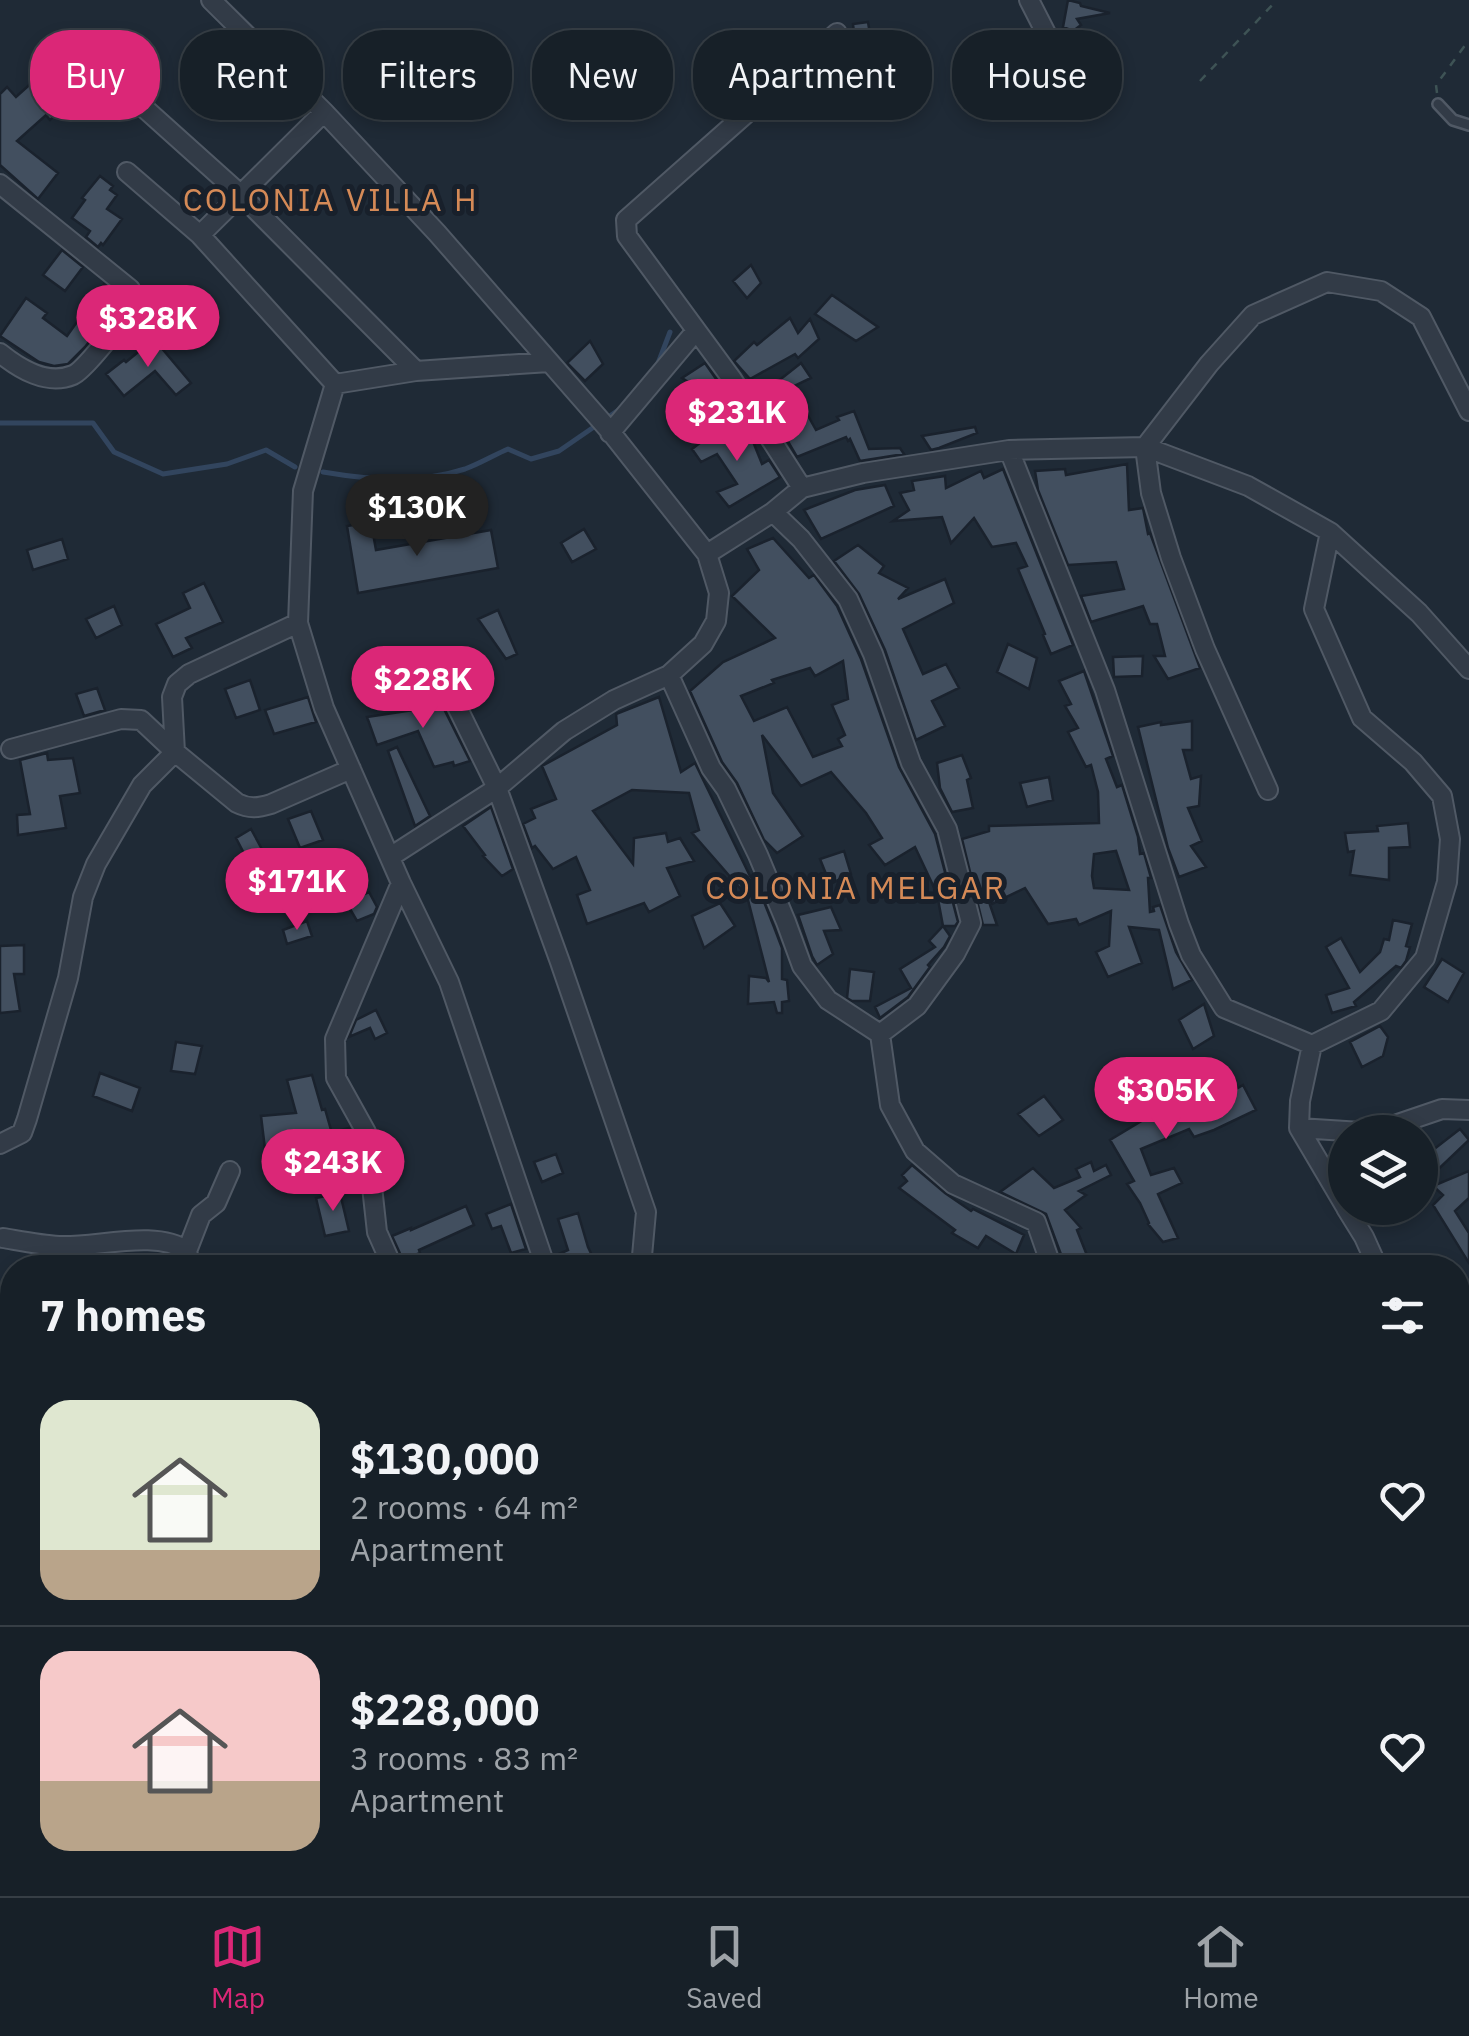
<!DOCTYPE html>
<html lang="en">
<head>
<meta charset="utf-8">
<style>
	body { margin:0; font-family:"IBM Plex Sans",sans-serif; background:#242d34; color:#f1f3f6; height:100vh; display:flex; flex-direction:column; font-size:38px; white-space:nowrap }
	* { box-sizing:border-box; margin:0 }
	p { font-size:32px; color:#9ea3a8 }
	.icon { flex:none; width:55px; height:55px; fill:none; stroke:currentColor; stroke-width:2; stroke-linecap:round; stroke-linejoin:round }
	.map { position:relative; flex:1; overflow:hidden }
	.side { position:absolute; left:0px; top:1255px; width:1470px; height:642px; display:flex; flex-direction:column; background:#172028; border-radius:40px 40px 0 0; box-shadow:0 5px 15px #0003,0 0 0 2px #363e45 }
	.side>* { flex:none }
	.top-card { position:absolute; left:30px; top:30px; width:1410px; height:90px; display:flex; gap:20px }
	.fabs { position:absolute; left:1328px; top:1115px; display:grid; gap:20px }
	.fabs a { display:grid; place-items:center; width:110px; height:110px; border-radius:50%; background:#172028; box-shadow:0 5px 15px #0003,0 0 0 2px #363e45; font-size:50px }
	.price { position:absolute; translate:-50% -85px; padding:0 22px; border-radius:35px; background:#db2777; color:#fff; font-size:32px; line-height:65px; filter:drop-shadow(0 2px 5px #0008) }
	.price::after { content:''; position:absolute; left:50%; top:60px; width:30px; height:22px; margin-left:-15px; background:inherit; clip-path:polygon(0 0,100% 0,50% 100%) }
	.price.selected { background:#222; color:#fff }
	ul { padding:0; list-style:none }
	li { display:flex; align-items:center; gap:30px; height:250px; padding:0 40px }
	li+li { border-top:2px solid #363e45 }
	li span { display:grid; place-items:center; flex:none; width:280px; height:200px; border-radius:30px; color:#555 }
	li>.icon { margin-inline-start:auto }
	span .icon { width:120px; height:120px; fill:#fffc; stroke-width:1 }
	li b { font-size:42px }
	h2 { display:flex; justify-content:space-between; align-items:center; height:120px; padding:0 40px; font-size:42px }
	.pill { padding:0 35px; border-radius:40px; background:#172028; box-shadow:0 5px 15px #0003,0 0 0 2px #363e45; font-size:35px; line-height:90px }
	.pill.selected { background:#db2777; color:#fff }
	.menu { display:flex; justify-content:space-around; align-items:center; height:140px; border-top:2px solid #363e45; background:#172028; font-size:28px; color:#9ea3a8 }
	.menu a { display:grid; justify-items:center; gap:5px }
	.menu .selected { color:#db2777 }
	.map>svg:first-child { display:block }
</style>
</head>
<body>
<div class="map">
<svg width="1469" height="1896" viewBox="0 0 1469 1896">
	<rect width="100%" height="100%" fill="#1f2a36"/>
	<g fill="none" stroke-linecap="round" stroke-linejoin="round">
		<!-- stream -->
		<path stroke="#32455e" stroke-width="5" d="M657,366L670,332
			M0,423H93L114,452L163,474L227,464L266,450L295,467
			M323,472C370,480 419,484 465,469C479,464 494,455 508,449L531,459L559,451L620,409"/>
	</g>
	<!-- building -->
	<path fill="#424f5f" stroke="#1a222d" stroke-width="2.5" fill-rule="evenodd" d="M1068,0L1080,3L1081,6L1110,13L1077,19L1081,25L1073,31L1063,27Z
		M868,22L872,46L855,43L853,24Z
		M37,78L64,107L50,120L46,115L17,141L58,173L38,199L0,165V94L7,87L16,97Z
		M100,176L113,186L110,190L117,195L107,209L122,219L103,245L101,243L98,247L86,237L90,231L72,218L85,200L82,198Z
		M62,250L83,267L65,291L43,275Z
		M751,265L761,283L747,298L733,281Z
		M104,284L118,295L119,304L85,347L68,364L54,366L39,362L0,336L26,298L47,313L43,318L67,336Z
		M832,295L878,327L856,341L815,314Z
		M790,318L798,333L810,319L819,339L798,358L795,354L750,379L734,361L754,342L757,345Z
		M154,339L191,383L176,395L155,371L124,396L106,374L124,360L126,362Z
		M590,341L603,364L585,381L567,363Z
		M705,363L723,389V393L711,400L704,392L682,378Z
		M801,363L811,378L792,387L816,430L839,420L837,417L854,411L869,449L900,448L904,454L860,461L850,439L848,441L846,437L797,457L769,409L767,411L758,397Z
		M727,422L740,447L752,439L762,464L769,460L780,477L729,507L717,492L737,484L717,454L701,462L692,449Z
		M975,427L977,433L939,448L931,450L922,436Z
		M1127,464L1129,510L1143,508L1148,534L1150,533L1200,668L1168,679L1154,656H1165L1157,624H1150L1143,606L1091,622L1081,596L1124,589L1116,562L1068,565L1038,490L1035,471L1065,469L1066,475Z
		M1003,469L1073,645L1051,654L1043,635L1045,634L1018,569L1027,566L1016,543L992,547L974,518L951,543L942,517L893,521L909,510L900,493L914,490L912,481L945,476L946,488L981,471L984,478Z
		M885,485L894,506L821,539L804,510L855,490Z
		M371,522L376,550L491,530L498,568L358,593L347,526Z
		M584,529L596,549L572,562L561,543Z
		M773,538L809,578L814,575L837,606L861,659L899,767L935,834L958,922L955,926H943L937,894L915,847L885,865L869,845L882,838L866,813L831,772L801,786L762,735L773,793L803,836L777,853L764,840L737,783L722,762L690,691L723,662L775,638L732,596L759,570L747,549ZM843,661L848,699L832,705L845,735L838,739L842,746L813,757L787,707L754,721L741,696L774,683L772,680L810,668L815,676Z
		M62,539L68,559L33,570L27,550Z
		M858,545L884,566L879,573L908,588L898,599L945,579L954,603L903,629L923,674L946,664L959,688L932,701L945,726L916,740L885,650L859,594L834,561Z
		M204,583L223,622L186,638L192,648L173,657L156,624L190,608L183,593Z
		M114,606L122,625L96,638L86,619Z
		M498,610L517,654L506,659L478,619Z
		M1008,644L1037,658L1029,689L997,672Z
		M381,656L389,682L362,698L354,675Z
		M1143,656L1142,676L1114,677L1113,657Z
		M1084,671L1113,756L1106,759L1117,787L1122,785L1138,837L1140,854L1144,853L1151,878H1148L1150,912L1154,911L1153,907L1160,905L1176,952L1192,980L1173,989L1159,930L1129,927L1142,963L1108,977L1096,952L1109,946L1111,911L1079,925L1076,919L1048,924L1025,888L990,905L997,925H983L962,839L989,831V826L1099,823L1098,792L1091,765L1086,767L1068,732L1078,728L1065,706L1071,704L1059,681ZM1116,851L1129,890L1094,888L1092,876L1094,854Z
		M250,680L260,710L236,718L225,689Z
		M97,688L105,710L84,716L76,694Z
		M437,695L470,761L454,766L453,762L434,767L418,731L377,745L367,717L420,709L416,701Z
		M308,697L316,722L274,734L265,710Z
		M659,697L681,772L695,763L750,876L756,882L774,927L782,948V979L787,980L789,1001L782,1002V1013H777L774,1002L748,1004L749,976L766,978L769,982L747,896L692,833L699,830L689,793L632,790L593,811L633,864L634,838L666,833L668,842L680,838L694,861L667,868L680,896L649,912L644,903L587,924L577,895L590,890L576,857L553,869L535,846L532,848L523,824L535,818L531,809L556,799L542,766L617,725L616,714Z
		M1192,721V750H1183L1191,779L1201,776L1199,806L1188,808L1202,841L1191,846L1206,867L1179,877L1168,848L1138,727L1161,722V725Z
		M397,747L430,816L415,826L388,751Z
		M47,753L48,760L73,758L80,793L60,796L66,828L18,835L17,815L30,814L20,760Z
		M962,755L971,778L967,780L973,808L952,812L940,788L937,763Z
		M1049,777L1053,800L1027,807L1020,783Z
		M491,807L513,869L502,876L483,856L485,855L463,826Z
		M311,811L323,840L300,848L288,819Z
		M1408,823L1410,847L1389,848V880L1350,875L1354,851L1348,852L1345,833L1378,831L1377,826Z
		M251,829L264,853L249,863L236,838Z
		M844,851L851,874L830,884L820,859Z
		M369,892L377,907L374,914L357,921L346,902Z
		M720,903L735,926L704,948L692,916Z
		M831,907L841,930L824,931L833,954L817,965L812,956L798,915Z
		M1393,920L1412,924L1406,946L1410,947L1406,961L1401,968L1396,966L1354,1002L1356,1006L1332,1013L1326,995L1349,988L1326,947L1341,938L1360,972L1380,952L1384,939L1389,940Z
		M307,921L312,936L287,944L283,930Z
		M943,926L950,936L944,947L928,965L930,967L908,997L880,1018L875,1007L911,988L900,969L935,947L929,941Z
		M24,945V974H14L20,1011L0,1013V946Z
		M1442,959L1464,973L1448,1002L1424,987Z
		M850,969L874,972L870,1001H852L847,998Z
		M1204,1004L1214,1036L1193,1049L1179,1020Z
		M376,1010L387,1033L375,1039L370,1028L349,1037L356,1020Z
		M1380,1026L1388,1037L1383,1056L1362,1067L1350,1042Z
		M176,1042L202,1046L195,1074L171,1071Z
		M1152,1064L1164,1086L1145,1095L1161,1126L1208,1106L1243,1085L1256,1110L1214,1130L1194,1137L1189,1129L1141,1149L1151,1175L1174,1168L1182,1183L1158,1194L1178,1238L1163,1242L1148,1224L1149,1223L1140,1203L1127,1184L1134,1181L1110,1140L1143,1120L1121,1078Z
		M100,1073L140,1088L132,1111L93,1096Z
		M312,1075L322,1110L325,1109L331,1130L287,1143V1146L265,1149L261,1116L296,1113L287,1080Z
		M1044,1096L1063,1120L1039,1136L1018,1114Z
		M349,1128L354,1136L358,1175L334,1180L322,1135Z
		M1460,1129L1469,1140L1427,1180L1420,1174V1160Z
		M556,1154L563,1173L542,1182L534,1162Z
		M1091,1162L1094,1171L1106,1165L1111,1175L1079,1191L1086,1195L1065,1210L1081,1228L1077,1230L1092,1268H1066L1046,1214L1000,1192L1033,1168L1054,1188L1080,1177L1076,1169Z
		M912,1165L945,1193L971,1211L973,1209L1024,1235L1016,1254L986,1236L978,1248L952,1233L955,1230L899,1188L907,1181L902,1175Z
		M1469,1171V1198L1455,1211L1469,1233V1263L1433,1205L1443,1195L1433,1186Z
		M340,1193L349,1231L325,1236L316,1198Z
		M511,1204L526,1249L511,1253L501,1226L492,1229L486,1214Z
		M466,1206L474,1225L419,1250L420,1253L403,1260L392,1236L411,1228V1230Z
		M578,1213L588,1247L598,1268H565L559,1254L568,1250L558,1219Z
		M0,1863L12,1885L21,1896H0Z"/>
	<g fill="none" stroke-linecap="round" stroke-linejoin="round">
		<!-- service casing -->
		<g stroke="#505965" stroke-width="14">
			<path id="service" d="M1438,104L1453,120L1469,125
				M0,1725L12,1761"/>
		</g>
		<!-- minor casing -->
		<g stroke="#505965" stroke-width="22">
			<path id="minor" d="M211,0L324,112L437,233L609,430L707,554L719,593L716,621L703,644L669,675L614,700L564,731L497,788L390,857
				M1029,0L1051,43
				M83,53L240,194L416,371
				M127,172L200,235L335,384
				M0,184L130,289L132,308C121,322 85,370 73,375C47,386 20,369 0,353
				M200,235L324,112
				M335,384L303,491L298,623L324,708L401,883L449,982L546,1268
				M335,384L416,371L549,362
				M610,433L695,332
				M1009,450L1105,690L1179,924L1191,955L1224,1008L1312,1045L1381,1011L1425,958L1447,882L1450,839L1442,796L1413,762L1362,718L1314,609L1330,532
				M802,488L732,379L627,236L626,220L837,33
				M773,512L801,539L848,599L873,654L911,763L947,829L971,923L955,954L917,1006L880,1034
				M707,554L773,512L802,488L863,473L1009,450L1145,447L1248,486L1330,532L1419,613L1469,669
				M436,664L497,788L560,962L646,1212L642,1256L633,1268
				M669,675L711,768L726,789L758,855L786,922L802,966L828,1000L880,1034L890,1105L915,1151L953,1184L1036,1222L1052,1268
				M11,749L121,719L141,720L175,752L237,803C249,809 258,808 271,804L351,769
				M1268,790L1205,649L1171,558L1151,493L1145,447L1209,364L1253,315L1327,282L1381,291L1421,317L1469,411
				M1312,1045L1300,1101L1299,1128L1345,1206
				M1299,1128L1361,1132
				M1364,1132L1386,1128L1442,1109L1469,1110
				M0,1144L22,1133L27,1119L68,978L83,897L96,864L142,785L175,752L172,697L177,684L189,674L298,623
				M1346,1208L1364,1237L1378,1268
				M3,1238C21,1241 41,1245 59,1246C96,1248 156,1229 187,1251
				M191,1268L187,1251L201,1215L216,1203L230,1171
				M393,1268L377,1232L366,1132L336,1078L335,1039L401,883
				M0,1500L12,1498
				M1458,1520L1469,1521
				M0,1847L12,1839
				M1458,1847L1469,1858
				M234,1885L238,1896
				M692,1885L696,1896
				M588,1896L593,1885"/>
		</g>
		<!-- path -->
		<path stroke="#3e5355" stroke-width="2.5" stroke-dasharray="8 8" stroke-linecap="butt" d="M1200,81L1277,0
			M1437,93L1436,85L1469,40"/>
		<!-- service -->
		<use href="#service" stroke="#323b47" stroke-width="9"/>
		<!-- minor -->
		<use href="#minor" stroke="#323b47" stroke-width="18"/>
	</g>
	<g text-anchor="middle" stroke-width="10" stroke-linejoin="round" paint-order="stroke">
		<!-- neighbourhood labels -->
		<g font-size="32" letter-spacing="2.5" fill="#d58a57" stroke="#18202b">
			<text x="331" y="211">COLONIA VILLA H</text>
			<text x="856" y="899">COLONIA MELGAR</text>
		</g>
	</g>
</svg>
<div class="fabs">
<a><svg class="icon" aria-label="layers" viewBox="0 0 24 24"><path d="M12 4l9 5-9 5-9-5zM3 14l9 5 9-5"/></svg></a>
</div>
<b class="price" style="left:148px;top:370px">$328K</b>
<b class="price" style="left:737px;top:464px">$231K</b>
<b class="price selected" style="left:417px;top:559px">$130K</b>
<b class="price" style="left:423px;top:731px">$228K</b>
<b class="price" style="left:297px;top:933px">$171K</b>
<b class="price" style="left:1166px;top:1142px">$305K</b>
<b class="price" style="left:333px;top:1214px">$243K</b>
<div class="top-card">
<a class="pill selected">Buy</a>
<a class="pill">Rent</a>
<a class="pill">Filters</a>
<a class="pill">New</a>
<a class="pill">Apartment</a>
<a class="pill">House</a>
</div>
<section class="side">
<h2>7 homes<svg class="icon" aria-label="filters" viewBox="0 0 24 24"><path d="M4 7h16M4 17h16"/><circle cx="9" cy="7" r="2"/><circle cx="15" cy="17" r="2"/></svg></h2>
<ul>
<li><span style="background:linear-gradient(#dfe7d0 75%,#b9a48a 0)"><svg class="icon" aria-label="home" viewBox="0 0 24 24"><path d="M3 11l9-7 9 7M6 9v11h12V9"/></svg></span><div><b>$130,000</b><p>2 rooms · 64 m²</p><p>Apartment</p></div><svg class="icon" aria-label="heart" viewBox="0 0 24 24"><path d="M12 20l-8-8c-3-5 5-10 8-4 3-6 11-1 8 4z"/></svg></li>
<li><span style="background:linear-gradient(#f6c9c9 65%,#b9a48a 0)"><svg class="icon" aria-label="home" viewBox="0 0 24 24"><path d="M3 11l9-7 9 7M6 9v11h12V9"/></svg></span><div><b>$228,000</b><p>3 rooms · 83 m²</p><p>Apartment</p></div><svg class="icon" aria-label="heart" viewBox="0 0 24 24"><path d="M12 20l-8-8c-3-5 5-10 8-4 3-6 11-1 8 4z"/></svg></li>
</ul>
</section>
</div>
<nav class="menu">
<a class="selected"><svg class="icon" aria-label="map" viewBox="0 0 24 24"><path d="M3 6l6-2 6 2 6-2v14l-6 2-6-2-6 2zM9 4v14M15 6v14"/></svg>Map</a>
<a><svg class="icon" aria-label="saved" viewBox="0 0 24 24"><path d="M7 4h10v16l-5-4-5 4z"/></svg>Saved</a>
<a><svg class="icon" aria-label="home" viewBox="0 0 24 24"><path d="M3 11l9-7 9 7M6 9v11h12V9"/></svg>Home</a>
</nav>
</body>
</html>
